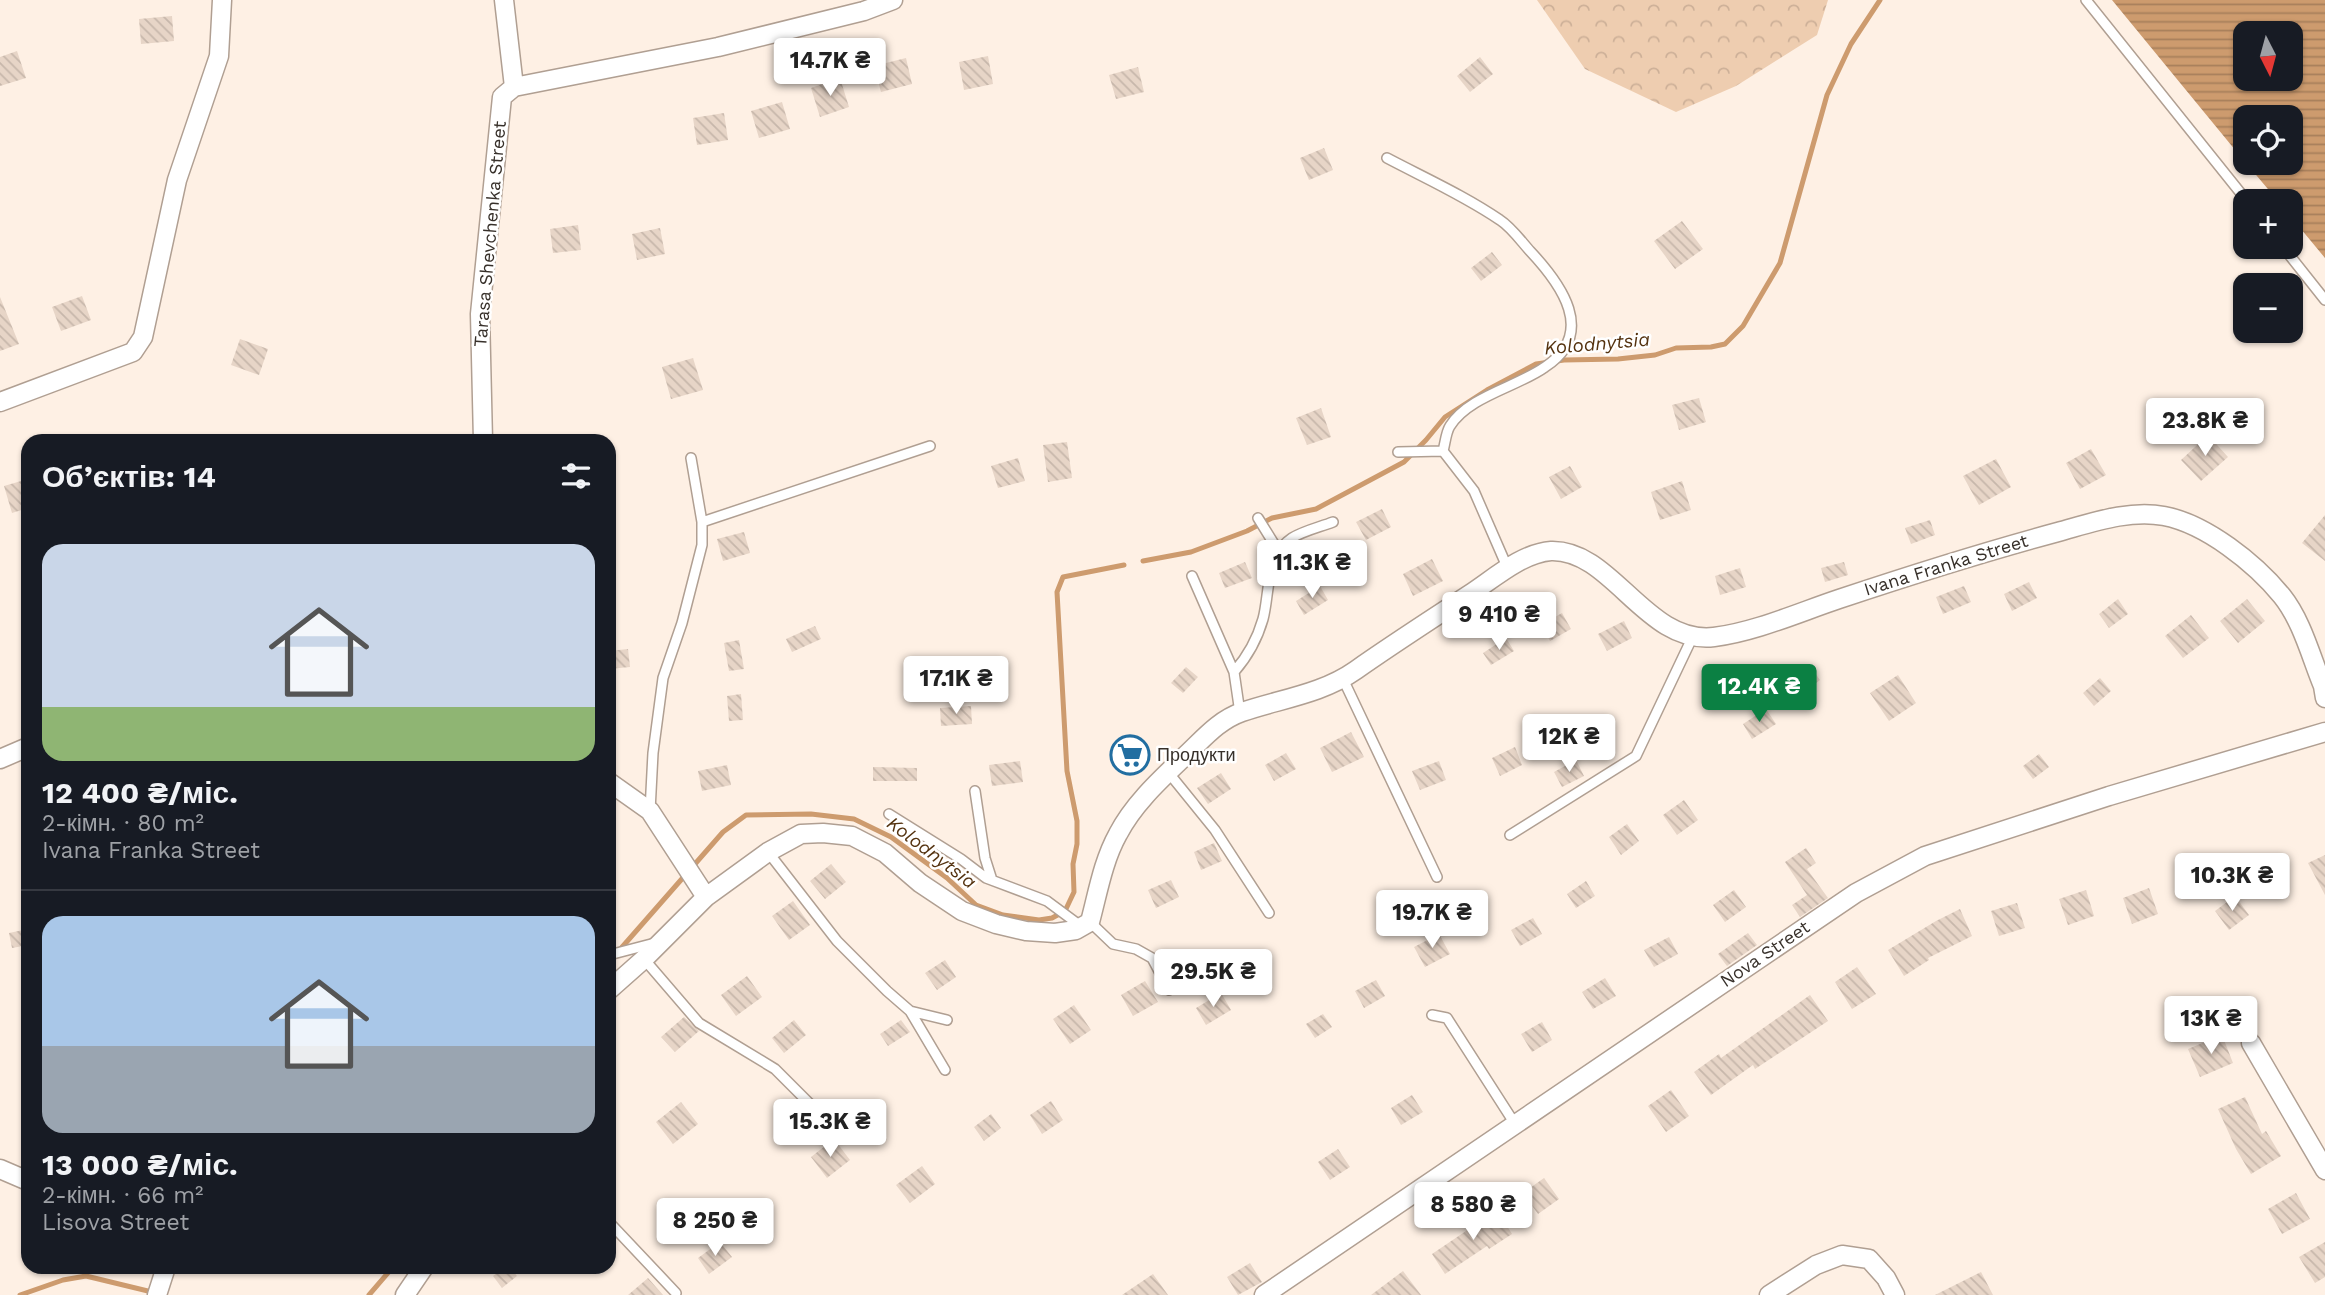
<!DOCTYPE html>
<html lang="uk">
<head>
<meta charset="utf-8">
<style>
	body { margin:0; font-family:"Work Sans",sans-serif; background:#242831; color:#f1f3f6; height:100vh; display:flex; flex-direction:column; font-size:26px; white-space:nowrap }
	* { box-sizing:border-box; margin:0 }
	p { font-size:23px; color:#9ea1a6 }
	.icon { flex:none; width:38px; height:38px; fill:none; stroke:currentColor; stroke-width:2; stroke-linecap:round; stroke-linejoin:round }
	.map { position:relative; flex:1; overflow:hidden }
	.side { position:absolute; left:21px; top:434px; width:595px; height:840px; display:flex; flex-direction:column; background:#171b24; border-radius:21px; box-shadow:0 2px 5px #0004 }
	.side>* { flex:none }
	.needle { width:46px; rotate:174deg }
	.buttons { position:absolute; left:2233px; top:21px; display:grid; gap:14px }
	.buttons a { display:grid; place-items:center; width:70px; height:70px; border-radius:14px; background:#171b24; box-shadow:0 2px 5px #0004; font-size:35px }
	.price { position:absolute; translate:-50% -60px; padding:0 16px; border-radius:7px; background:#fff; color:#222; font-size:23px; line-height:46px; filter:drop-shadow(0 2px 4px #0008) }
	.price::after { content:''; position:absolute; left:50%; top:42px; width:21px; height:16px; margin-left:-10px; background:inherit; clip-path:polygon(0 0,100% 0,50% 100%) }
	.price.on { background:#0b8043; color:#fff }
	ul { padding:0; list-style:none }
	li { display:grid; align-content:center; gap:14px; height:371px; padding:0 21px }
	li+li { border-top:2px solid #363941 }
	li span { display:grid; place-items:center; height:217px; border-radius:21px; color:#555 }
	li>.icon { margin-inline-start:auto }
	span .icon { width:126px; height:126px; fill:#fffc; stroke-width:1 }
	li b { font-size:30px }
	h2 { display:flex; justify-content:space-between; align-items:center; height:84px; padding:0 21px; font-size:30px }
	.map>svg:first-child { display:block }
</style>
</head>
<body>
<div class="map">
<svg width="2325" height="1295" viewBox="0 0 2325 1295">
	<defs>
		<pattern id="forest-crowns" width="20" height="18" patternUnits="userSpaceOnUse" patternTransform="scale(1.75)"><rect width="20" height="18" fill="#eecdb0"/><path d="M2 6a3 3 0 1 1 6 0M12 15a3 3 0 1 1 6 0" fill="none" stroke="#cdb098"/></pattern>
		<pattern id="water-rules" width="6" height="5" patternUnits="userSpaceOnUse" patternTransform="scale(1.75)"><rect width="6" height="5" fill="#cd9b6e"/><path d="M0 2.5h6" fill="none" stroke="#a77f5b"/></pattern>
		<pattern id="building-back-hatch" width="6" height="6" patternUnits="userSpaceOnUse" patternTransform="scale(1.75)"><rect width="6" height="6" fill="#e7d5c7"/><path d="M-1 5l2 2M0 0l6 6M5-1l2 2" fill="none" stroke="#c7b7ab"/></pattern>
	</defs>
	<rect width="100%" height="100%" fill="#fef0e4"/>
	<!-- forest -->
	<path fill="url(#forest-crowns)" d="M1537,0H1828L1817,35L1736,86L1676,112L1585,69Z"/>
	<!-- water -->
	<path fill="url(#water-rules)" fill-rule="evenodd" d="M2112,0H2325V258L2291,217V201H2278L2246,163H2291V117H2245V162ZM2245,33H2291V79H2245Z"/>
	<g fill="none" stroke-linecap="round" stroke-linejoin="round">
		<!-- stream -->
		<path stroke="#cd9b6e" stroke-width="5" d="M1143,561L1191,552L1247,531L1272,518L1316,509L1404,462L1426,440L1445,417L1487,390L1536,364L1564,360L1618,359L1655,355L1676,348L1711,347L1725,344L1743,326L1780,263L1827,95L1851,44L1880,0
			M609,962L723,832L746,815L811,814L854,819L891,837L947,878L976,905L1003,915L1039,920L1052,918L1065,911L1074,892L1073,864L1077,844V821L1067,771L1057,592L1063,577L1124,565
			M20,1295L63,1280L86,1276L156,1293
			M369,1295L393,1267"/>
	</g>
	<!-- building -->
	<path fill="url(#building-back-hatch)" d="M172,16L174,41L141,44L139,19Z
		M17,51L26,78L0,86V57Z
		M988,56L993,84L964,90L959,62Z
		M1480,57L1493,74L1470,92L1457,76Z
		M906,58L912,84L881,92L874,66Z
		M1138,67L1144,92L1116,99L1109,75Z
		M840,78L849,107L820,117L811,88Z
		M782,102L790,129L759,138L751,111Z
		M724,113L728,140L697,145L693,118Z
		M1324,148L1333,170L1309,180L1300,158Z
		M1682,221L1703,249L1675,269L1654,241Z
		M578,225L581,250L553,253L550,229Z
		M660,228L665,254L637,260L632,234Z
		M1492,252L1502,265L1481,281L1471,268Z
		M82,296L91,320L61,331L52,307Z
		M0,297L19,344L0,351Z
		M240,339L268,349L259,375L231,365Z
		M693,358L703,390L671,399L662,367Z
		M1699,398L1706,422L1679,430L1672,405Z
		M1321,408L1331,437L1307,445L1296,418Z
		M2208,435L2228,457L2201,481L2181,460Z
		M1067,442L1072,478L1048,482L1043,445Z
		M2091,449L2106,475L2080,489L2066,463Z
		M1018,458L1025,481L998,488L991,466Z
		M1996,459L2011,487L1979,505L1963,476Z
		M1570,466L1582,487L1561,499L1549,477Z
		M28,479V508L12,513L4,486Z
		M1682,481L1691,510L1660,520L1651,492Z
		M1382,509L1391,527L1366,540L1356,522Z
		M2325,515V561L2302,543Z
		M1930,520L1935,535L1911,544L1905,528Z
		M744,532L750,553L723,561L717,539Z
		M1432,559L1443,581L1413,596L1403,574Z
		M1245,562L1252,578L1225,588L1219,573Z
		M1844,562L1848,575L1825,582L1821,568Z
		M1740,568L1746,587L1720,595L1715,576Z
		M2029,582L2037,598L2012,611L2004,594Z
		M1320,586L1328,600L1304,615L1296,601Z
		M1964,586L1971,602L1943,614L1936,597Z
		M2118,599L2128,614L2109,628L2099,614Z
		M2247,599L2265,621L2238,643L2220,621Z
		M1562,613L1571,629L1550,641L1541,625Z
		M2191,615L2209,638L2183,658L2165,636Z
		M1624,621L1632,638L1607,651L1598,634Z
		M815,626L821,639L792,652L786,639Z
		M1506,638L1514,651L1491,665L1483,653Z
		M739,640L744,669L729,671L724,643Z
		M628,649L630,667L609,669V651Z
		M1809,665L1820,680L1794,699L1783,683Z
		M1186,667L1198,677L1183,693L1171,683Z
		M1898,675L1916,703L1889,721L1870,693Z
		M2100,678L2111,691L2094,706L2083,693Z
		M741,694L743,720L729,721L727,696Z
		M971,706L972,724L941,726L940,708Z
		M1766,709L1776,724L1752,739L1743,724Z
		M1351,732L1364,757L1332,772L1320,748Z
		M1131,741L1142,749L1128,769L1117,761Z
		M1515,747L1522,765L1500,776L1492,758Z
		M1286,753L1296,769L1274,781L1265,765Z
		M2039,754L2049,767L2033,779L2023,766Z
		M1576,760L1584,776L1562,787L1554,772Z
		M1020,761L1023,782L992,786L989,765Z
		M1439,761L1446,780L1420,790L1412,771Z
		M727,765L731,785L702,791L698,771Z
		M873,767L917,768V781H873Z
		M1221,773L1231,789L1208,804L1197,788Z
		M1684,800L1698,820L1677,835L1663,815Z
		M1627,824L1639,841L1621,855L1609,837Z
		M1214,843L1222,861L1201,870L1194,852Z
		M1806,848L1816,863L1807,869L1828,898L1800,917L1792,905L1807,895L1785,862Z
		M2325,855V895L2308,863Z
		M831,864L846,882L825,899L810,881Z
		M1171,880L1179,897L1156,908L1148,890Z
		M1586,881L1595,896L1576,908L1567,894Z
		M2149,888L2158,914L2132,924L2123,898Z
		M1734,890L1746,907L1725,922L1713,905Z
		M2086,890L2094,916L2068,925L2059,899Z
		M2235,896L2249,915L2229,930L2215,911Z
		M793,901L810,925L789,940L772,916Z
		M2017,903L2025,928L1999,936L1991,911Z
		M1960,909L1972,936L1928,958L1929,960L1904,976L1888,950L1936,921Z
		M1533,918L1542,934L1520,946L1511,930Z
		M28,929V945L12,948L9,933Z
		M1748,933L1757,945L1727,966L1718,954Z
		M1439,934L1450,954L1425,967L1414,947Z
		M1669,937L1678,954L1654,967L1644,950Z
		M945,960L956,977L937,990L925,973Z
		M1857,967L1876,994L1852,1009L1835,982Z
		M747,976L762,997L736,1016L721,995Z
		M1605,978L1616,996L1593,1009L1582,992Z
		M1376,980L1385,996L1364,1008L1355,991Z
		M1145,981L1158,1002L1133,1016L1121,995Z
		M1221,993L1231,1010L1206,1025L1196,1008Z
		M1810,995L1828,1021L1755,1069L1753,1065L1711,1095L1694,1072L1719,1054L1721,1058Z
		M1074,1005L1091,1030L1070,1044L1053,1019Z
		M1323,1014L1332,1027L1315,1038L1306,1024Z
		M684,1017L699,1031L675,1052L661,1037Z
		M794,1020L806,1035L784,1053L772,1038Z
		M901,1020L910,1032L888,1046L880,1034Z
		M1542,1022L1552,1040L1532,1052L1521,1034Z
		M2222,1035L2233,1063L2200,1077L2188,1049Z
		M1671,1090L1689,1116L1666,1132L1648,1106Z
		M1412,1095L1423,1112L1401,1125L1391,1108Z
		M2245,1097L2262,1134L2266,1131L2281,1156L2251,1174L2236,1149L2218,1109Z
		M1051,1101L1063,1120L1042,1134L1030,1115Z
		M681,1102L698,1124L673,1144L656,1122Z
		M991,1114L1001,1128L984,1141L974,1127Z
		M834,1139L850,1160L827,1178L811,1157Z
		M1338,1149L1350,1167L1330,1180L1318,1162Z
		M922,1166L935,1184L910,1203L896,1185Z
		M1544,1178L1559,1199L1538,1214L1523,1193Z
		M2296,1193L2310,1219L2282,1234L2268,1209Z
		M1497,1210L1512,1234L1489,1249L1487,1246L1445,1274L1432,1254Z
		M720,1242L732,1257L709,1274L698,1258Z
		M2325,1242V1277L2315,1283L2299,1257Z
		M1250,1263L1262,1282L1238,1295L1227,1277Z
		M505,1267H510L517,1276L502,1288L493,1276Z
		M1403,1271L1421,1295H1371Z
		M1981,1272L1993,1295H1935Z
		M1153,1274L1168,1295H1122Z
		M648,1278L663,1295H628Z"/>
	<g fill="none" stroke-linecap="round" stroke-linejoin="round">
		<!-- service casing -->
		<g stroke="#b09f92" stroke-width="12">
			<path id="service" d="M2086,0L2247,201
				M1387,158C1425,178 1465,196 1500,220C1511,227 1521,241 1530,251C1561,284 1597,333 1545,367C1517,387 1469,396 1450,426C1446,432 1445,444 1443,451L1474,491L1508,569
				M2283,247L2325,300
				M1398,452L1443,451
				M1258,518L1279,552
				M702,522L930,446
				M1192,576L1234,672
				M1343,679L1437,877
				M1240,713L1234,672C1248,656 1257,640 1263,619C1270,593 1265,556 1292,538C1303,531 1320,527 1333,522
				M1168,772L1215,830L1269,913
				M975,791L985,858L992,880
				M650,811L653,753L663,678L682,623L702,545V522L691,458
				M889,814L961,859L986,878L1047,901L1082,927
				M1510,835L1636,756L1693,636
				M768,852L837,941L887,991L910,1011L945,1070
				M1090,922L1113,944L1136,949L1152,958L1169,990
				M609,955L655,943
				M644,959L699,1023L775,1069L832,1126
				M910,1011L947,1020
				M1432,1015L1447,1018L1515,1124
				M609,1222L676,1293"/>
		</g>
		<!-- minor casing -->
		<g stroke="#b09f92" stroke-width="21">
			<path id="minor" d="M504,0L514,87
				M0,402L133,352L143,337L177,180L219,56L222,0
				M483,441L480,314L502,97L514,87L718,47L864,11L893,0
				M0,759L28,747
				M609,782L650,811L706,897
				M609,990L644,959L706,897L768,852L801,834L823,833L852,836L885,853L920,883L962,911L996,924L1026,931L1055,933L1076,930L1090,922C1098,892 1103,861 1118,834C1134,803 1162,778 1187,754C1204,738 1219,720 1242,712C1280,699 1322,694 1356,670C1393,644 1432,619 1470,594C1493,579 1522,553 1551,551C1612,549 1646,645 1714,637C1755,632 1800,612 1839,599C1911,575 1984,552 2058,532C2091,523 2130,509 2164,516C2206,524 2255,563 2282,596C2302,621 2311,657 2323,686L2325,698
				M2251,1043L2325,1170
				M0,1169L28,1181
				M157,1295L166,1267
				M405,1295L424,1267
				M1264,1295L1856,893L1925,856L2109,796L2325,732
				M1769,1295L1816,1265L1842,1255L1869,1259L1886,1278L1895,1295"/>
		</g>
		<!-- service -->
		<use href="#service" stroke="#fff" stroke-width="9"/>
		<!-- minor -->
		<use href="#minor" stroke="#fff" stroke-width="18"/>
	</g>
	<!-- icons -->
	<defs>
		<g id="supermarket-ring" transform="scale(2.0125)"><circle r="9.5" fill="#fff" stroke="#226ea1" stroke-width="1.5"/><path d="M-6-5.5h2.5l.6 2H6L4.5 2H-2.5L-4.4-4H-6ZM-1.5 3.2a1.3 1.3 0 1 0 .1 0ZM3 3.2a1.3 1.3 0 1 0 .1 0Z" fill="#226ea1"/></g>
	</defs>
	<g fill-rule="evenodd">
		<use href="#supermarket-ring" x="1130" y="755"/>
	</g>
	<g text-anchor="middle" stroke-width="5" stroke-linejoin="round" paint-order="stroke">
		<!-- street labels -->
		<g font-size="18" fill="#37302a" stroke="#fff">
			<text transform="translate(490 234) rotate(-85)" y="6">Tarasa Shevchenka Street</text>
			<text transform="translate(1946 565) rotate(-17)" y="6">Ivana Franka Street</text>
			<text transform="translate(1765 954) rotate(-34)" y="6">Nova Street</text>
		</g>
		<!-- poi labels -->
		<g font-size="18" fill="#37302a" stroke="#fff" text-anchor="start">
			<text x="1157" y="761">Продукти</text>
		</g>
		<!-- water labels -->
		<g font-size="19" font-style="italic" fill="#54320f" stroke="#fff">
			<text transform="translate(1597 343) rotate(-5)" y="7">Kolodnytsia</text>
			<text transform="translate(932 852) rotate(37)" y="7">Kolodnytsia</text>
		</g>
	</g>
</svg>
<div class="buttons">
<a><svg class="needle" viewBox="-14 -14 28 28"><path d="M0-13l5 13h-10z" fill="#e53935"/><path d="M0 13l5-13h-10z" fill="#9ea1a6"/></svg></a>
<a><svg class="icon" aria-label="locate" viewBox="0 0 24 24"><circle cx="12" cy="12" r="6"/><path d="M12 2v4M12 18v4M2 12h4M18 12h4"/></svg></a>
<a>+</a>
<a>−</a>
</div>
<b class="price" style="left:830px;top:98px">14.7K ₴</b>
<b class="price" style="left:2205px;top:458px">23.8K ₴</b>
<b class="price" style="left:1312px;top:600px">11.3K ₴</b>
<b class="price" style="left:1499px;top:652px">9 410 ₴</b>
<b class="price" style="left:956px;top:716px">17.1K ₴</b>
<b class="price on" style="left:1759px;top:724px">12.4K ₴</b>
<b class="price" style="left:1569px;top:774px">12K ₴</b>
<b class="price" style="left:2232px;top:913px">10.3K ₴</b>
<b class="price" style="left:1432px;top:950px">19.7K ₴</b>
<b class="price" style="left:1213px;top:1009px">29.5K ₴</b>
<b class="price" style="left:2211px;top:1056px">13K ₴</b>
<b class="price" style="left:830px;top:1159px">15.3K ₴</b>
<b class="price" style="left:1473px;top:1242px">8 580 ₴</b>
<b class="price" style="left:715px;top:1258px">8 250 ₴</b>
<section class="side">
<h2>Об’єктів: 14<svg class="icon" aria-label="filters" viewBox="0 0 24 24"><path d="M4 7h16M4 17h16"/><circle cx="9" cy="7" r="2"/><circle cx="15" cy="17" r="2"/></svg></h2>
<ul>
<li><span style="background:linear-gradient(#c9d6e8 75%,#8fb573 0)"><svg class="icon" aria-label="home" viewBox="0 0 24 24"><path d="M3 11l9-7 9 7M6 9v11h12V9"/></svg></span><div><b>12 400 ₴/міс.</b><p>2-кімн. · 80 m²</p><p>Ivana Franka Street</p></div></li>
<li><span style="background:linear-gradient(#a9c7e8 60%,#9aa5b1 0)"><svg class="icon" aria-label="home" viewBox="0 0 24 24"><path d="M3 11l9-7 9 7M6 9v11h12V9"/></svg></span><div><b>13 000 ₴/міс.</b><p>2-кімн. · 66 m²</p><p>Lisova Street</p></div></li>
</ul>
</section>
</div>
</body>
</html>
